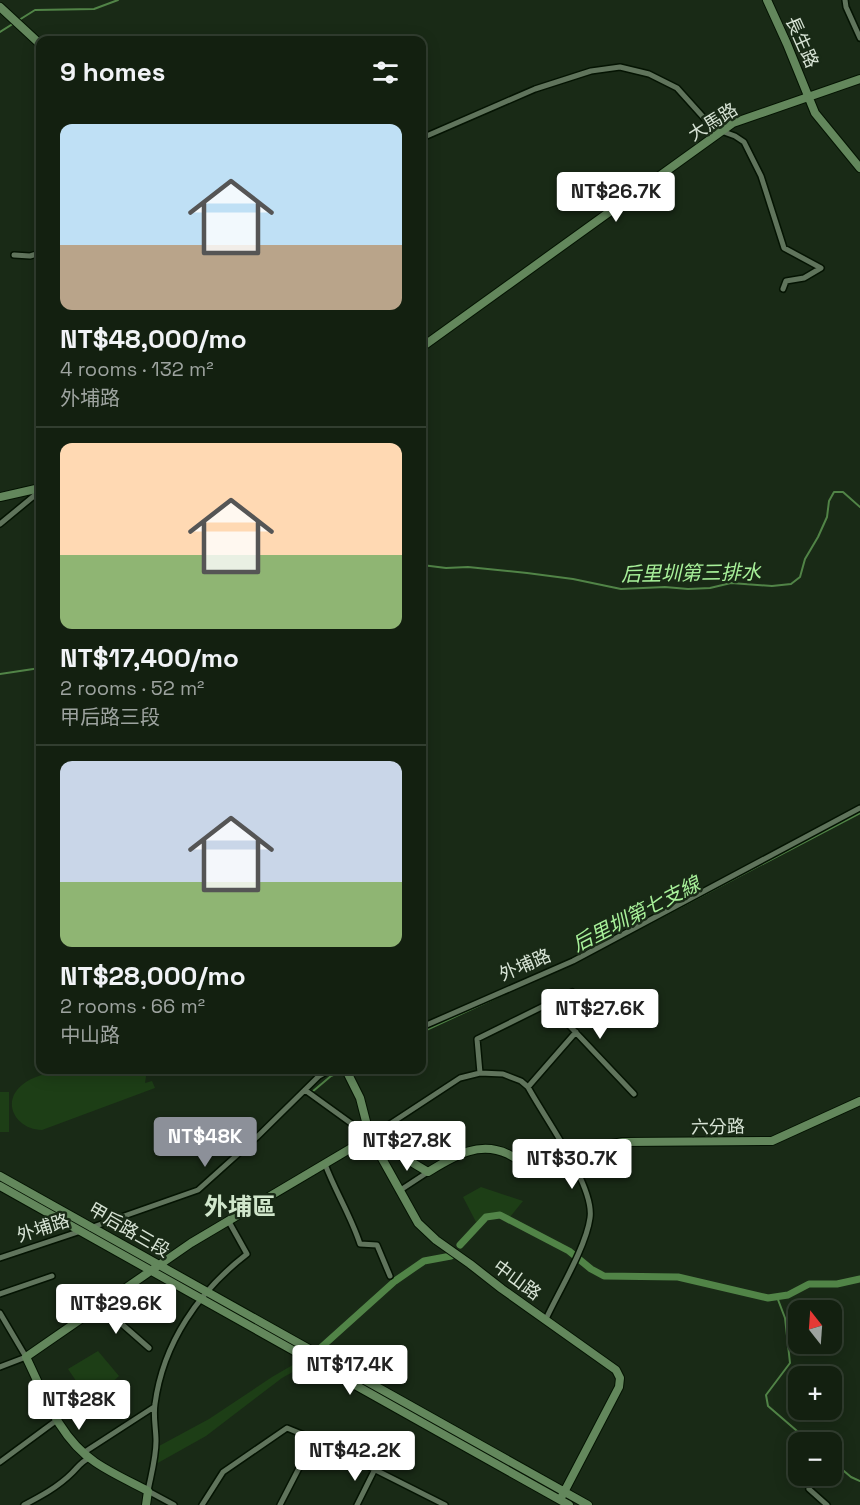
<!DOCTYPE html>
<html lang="en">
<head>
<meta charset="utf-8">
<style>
	body { margin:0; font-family:"Space Grotesk","Noto Sans TC",sans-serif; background:#1c2819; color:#f1f3f6; height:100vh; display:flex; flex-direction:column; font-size:22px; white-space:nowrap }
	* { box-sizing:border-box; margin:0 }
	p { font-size:20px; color:#9da39f }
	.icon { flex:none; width:33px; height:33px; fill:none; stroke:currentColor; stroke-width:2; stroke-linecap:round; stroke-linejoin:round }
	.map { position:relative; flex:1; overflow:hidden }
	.sheet { position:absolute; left:36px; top:36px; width:390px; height:1038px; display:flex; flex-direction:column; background:#132010; border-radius:12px; box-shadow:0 3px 15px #0003,0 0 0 2px #323e30 }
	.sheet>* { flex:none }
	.needle { width:39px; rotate:343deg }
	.controls { position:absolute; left:788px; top:1300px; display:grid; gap:12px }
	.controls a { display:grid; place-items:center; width:54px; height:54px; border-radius:12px; background:#132010; box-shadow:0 3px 15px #0003,0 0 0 2px #323e30; font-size:30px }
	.price { position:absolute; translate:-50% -51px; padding:0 14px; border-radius:6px; background:#fff; color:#222; font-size:20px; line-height:39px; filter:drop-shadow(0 2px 3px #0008) }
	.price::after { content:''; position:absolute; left:50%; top:36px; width:18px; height:14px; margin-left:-9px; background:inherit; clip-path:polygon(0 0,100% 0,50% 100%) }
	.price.selected { background:#8c9099; color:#fff }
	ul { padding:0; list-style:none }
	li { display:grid; align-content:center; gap:12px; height:318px; padding:0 24px }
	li+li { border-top:2px solid #323e30 }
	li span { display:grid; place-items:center; height:186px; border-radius:12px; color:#555 }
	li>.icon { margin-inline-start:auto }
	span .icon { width:108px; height:108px; fill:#fffc; stroke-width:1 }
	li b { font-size:26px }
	h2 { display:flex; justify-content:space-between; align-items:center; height:72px; padding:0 24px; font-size:26px }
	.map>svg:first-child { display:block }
</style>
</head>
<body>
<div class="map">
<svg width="860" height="1505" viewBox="0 0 860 1505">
	<rect width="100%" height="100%" fill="#192a16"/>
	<!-- green -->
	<path fill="#1d3e16" d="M57,1070H147L145,1083L152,1081L155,1088L42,1130C17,1130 0,1103 22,1085C31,1077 46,1074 57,1070Z
		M0,1092H9V1132H0Z
		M481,1187L523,1201L510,1217C493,1209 490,1212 476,1222L463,1197Z
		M98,1351L119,1376L100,1394H85L68,1369Z
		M303,1359L307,1364L282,1378L206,1436L156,1464L159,1446L209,1419L272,1377Z"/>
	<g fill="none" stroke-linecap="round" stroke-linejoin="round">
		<!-- stream -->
		<path stroke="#518447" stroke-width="2" d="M0,32L35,10L94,9L118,0
			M422,565L446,568L468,567L527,573L573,579L621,589L665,587L688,589L710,588L731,583L772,586L791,584L800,577L805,559L818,537L827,517L829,501L834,492H843L860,507
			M0,674L40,668
			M602,948L860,813
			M422,1032L504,994
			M312,1092L331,1076L344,1070
			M777,1297L785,1318L790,1363L766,1395L768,1406L811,1443
			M831,1460L851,1477L860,1481"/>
		<!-- canal -->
		<path stroke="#518447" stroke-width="7" d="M460,1245L486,1217L500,1215L569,1251L591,1269L604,1276L678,1277L768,1298L788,1295L809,1284H837L860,1279
			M306,1361L395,1281L424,1261L451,1256"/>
		<!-- street casing -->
		<g stroke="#041302" stroke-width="8">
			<path id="street" d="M845,0L846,7L860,38
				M422,138L535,89L591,71L620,67L649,74L677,88L713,128L735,136L744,142L761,176L784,248L821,268L804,278L786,281L783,289
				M14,255L30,256L40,253
				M0,524L40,491
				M548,1003L634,1094
				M422,1027L573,961L860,808
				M480,1073L477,1039L572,992
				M528,1087L576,1032
				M305,1090L370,1137L460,1078L480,1073L503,1074L521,1081L528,1087C544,1117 595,1186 590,1218C586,1247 559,1291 546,1319
				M325,1164C335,1191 351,1216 360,1244L377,1245L390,1276
				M399,1191L428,1172
				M90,1228L198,1190L257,1137L319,1076L330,1070
				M0,1258L81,1231
				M0,1294L52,1276
				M100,1305L149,1348
				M0,1313L26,1357L0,1367
				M83,1453L154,1407
				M0,1462L57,1420
				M809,1489L827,1505
				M24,1505C41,1496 58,1487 72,1473C78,1467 81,1462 89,1458
				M174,1505L148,1491C151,1475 156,1458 156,1441C156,1429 153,1416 155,1404C163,1343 199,1291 247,1254L228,1220
				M202,1505L223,1472L287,1428L314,1439L445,1505
				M280,1505L314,1439
				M357,1505L375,1469"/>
		</g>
		<!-- secondary casing -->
		<g stroke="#041302" stroke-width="10">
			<path id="secondary" d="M767,0L787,44L815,113L860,168
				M0,7L40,44
				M422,347L733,123L860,79
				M0,497L40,488
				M346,1070L360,1098L370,1137L418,1223L436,1240L470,1264L502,1289L616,1370L620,1378L619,1387L562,1496
				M371,1138L428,1172C453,1157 478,1140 508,1154C520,1160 529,1168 542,1171L602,1146L623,1142L772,1141L860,1101
				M0,1176L588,1505
				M0,1186L569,1505
				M146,1505L148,1491C131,1482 111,1473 95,1462C59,1438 44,1394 26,1357L191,1243L370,1137"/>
		</g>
		<!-- street -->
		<use href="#street" stroke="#60745c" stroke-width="5"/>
		<!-- secondary -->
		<use href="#secondary" stroke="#63875c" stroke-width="8"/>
	</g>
	<g text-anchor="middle" stroke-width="5" stroke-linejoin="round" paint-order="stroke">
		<!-- street labels -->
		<g font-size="18" fill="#d8e4d6" stroke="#192a16">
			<text transform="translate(802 42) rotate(66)" y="6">長生路</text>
			<text transform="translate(713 122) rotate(-32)" y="6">大馬路</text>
			<text transform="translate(525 965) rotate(-23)" y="6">外埔路</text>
			<text transform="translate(718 1127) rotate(-1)" y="6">六分路</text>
			<text transform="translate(43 1228) rotate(-18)" y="6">外埔路</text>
			<text transform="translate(129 1230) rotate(30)" y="6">甲后路三段</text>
			<text transform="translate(517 1280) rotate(36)" y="6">中山路</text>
		</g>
		<!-- water labels -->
		<g font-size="20" font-style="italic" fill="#a8f19a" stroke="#192a16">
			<text transform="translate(691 573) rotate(-1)" y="7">后里圳第三排水</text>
			<text transform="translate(636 914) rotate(-27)" y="7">后里圳第七支線</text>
		</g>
		<!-- district labels -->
		<g font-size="24" font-weight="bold" fill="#d0e6cb" stroke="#192a16">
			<text x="240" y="1215">外埔區</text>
		</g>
	</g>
</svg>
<div class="controls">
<a><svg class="needle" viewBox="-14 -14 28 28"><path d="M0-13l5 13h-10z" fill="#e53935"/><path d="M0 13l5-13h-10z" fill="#9da39f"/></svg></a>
<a>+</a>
<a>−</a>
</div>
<b class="price" style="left:616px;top:223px">NT$26.7K</b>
<b class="price" style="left:600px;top:1040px">NT$27.6K</b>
<b class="price selected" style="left:205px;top:1168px">NT$48K</b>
<b class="price" style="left:407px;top:1172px">NT$27.8K</b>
<b class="price" style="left:572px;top:1190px">NT$30.7K</b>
<b class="price" style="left:116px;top:1335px">NT$29.6K</b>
<b class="price" style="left:350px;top:1396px">NT$17.4K</b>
<b class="price" style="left:79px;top:1431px">NT$28K</b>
<b class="price" style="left:355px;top:1482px">NT$42.2K</b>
<section class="sheet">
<h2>9 homes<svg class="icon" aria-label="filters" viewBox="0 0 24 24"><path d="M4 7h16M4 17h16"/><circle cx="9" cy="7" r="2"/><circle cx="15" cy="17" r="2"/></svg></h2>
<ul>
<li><span style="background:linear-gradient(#bfe0f5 65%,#b9a48a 0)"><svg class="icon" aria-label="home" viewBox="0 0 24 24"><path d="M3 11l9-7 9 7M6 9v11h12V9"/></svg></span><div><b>NT$48,000/mo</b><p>4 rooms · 132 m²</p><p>外埔路</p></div></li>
<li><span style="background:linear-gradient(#ffd9b3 60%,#8fb573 0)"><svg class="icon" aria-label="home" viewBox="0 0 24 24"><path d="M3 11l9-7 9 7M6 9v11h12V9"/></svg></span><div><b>NT$17,400/mo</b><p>2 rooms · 52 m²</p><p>甲后路三段</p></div></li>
<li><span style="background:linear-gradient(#c9d6e8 65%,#8fb573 0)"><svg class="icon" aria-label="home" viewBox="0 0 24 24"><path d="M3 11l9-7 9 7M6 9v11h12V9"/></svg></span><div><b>NT$28,000/mo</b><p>2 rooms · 66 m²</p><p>中山路</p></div></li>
</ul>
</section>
</div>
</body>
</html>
